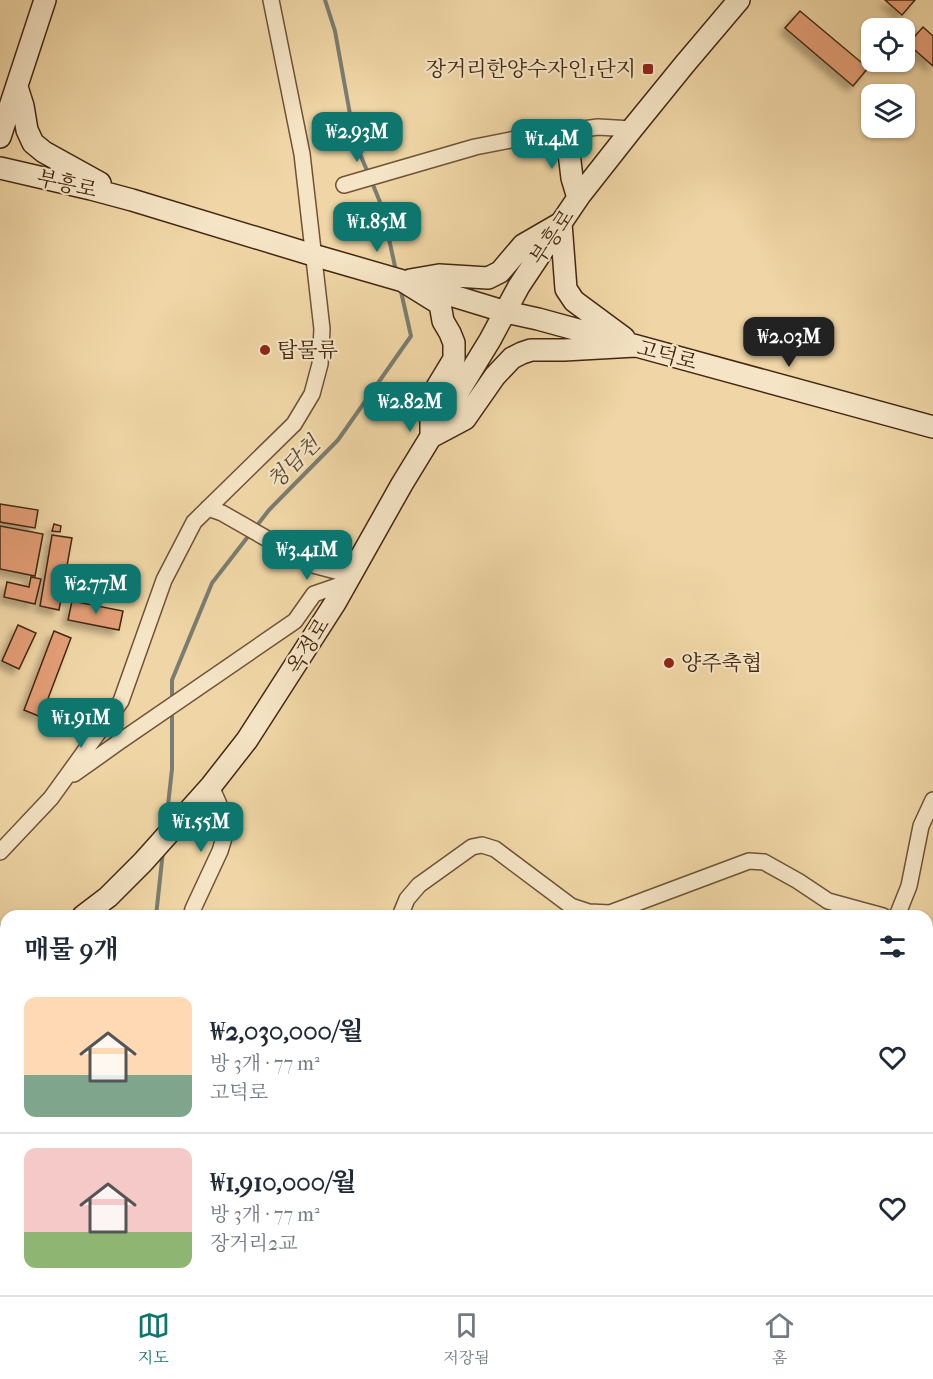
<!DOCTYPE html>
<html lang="ko">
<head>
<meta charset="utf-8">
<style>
	body { margin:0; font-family:"IM FELL French Canon","Noto Serif KR",serif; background:#f2f2f3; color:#1f2937; height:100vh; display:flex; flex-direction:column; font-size:22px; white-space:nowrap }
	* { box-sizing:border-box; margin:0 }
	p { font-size:20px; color:#747a83 }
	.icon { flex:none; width:33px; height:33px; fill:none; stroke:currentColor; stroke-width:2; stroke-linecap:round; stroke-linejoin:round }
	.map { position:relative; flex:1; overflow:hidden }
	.details { position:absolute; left:0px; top:910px; width:933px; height:386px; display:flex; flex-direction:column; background:#fff; border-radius:18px 18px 0 0; box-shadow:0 2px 4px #0004 }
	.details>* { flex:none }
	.controls { position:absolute; left:861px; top:18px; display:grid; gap:12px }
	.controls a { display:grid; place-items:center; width:54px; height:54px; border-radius:12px; background:#fff; box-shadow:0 2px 4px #0004; font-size:30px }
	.price { position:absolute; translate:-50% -51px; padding:0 14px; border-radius:12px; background:#0f766e; color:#fff; font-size:20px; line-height:39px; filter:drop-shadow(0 2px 3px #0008) }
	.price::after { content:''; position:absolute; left:50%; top:36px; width:18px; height:14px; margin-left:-9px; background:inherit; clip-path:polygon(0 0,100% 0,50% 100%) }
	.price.current { background:#222; color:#fff }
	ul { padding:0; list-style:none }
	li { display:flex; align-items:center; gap:18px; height:150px; padding:0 24px }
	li+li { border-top:2px solid #e0e1e3 }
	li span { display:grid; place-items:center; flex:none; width:168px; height:120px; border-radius:12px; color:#555 }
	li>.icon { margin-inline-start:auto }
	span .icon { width:72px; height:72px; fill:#fffc; stroke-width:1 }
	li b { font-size:26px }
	h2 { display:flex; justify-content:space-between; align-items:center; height:72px; padding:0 24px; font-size:26px }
	.tabs { display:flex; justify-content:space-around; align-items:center; height:84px; border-top:2px solid #e0e1e3; background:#fff; font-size:16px; color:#747a83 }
	.tabs a { display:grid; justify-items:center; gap:3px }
	.tabs .current { color:#0f766e }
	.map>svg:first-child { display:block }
</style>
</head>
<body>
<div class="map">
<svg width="933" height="1295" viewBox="0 0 933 1295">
	<defs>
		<filter id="shadow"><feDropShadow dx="-5.5" dy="5.5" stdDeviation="3" flood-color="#0004"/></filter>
	</defs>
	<rect width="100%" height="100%" fill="#f0d6a6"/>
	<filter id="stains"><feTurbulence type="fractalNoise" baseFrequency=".00333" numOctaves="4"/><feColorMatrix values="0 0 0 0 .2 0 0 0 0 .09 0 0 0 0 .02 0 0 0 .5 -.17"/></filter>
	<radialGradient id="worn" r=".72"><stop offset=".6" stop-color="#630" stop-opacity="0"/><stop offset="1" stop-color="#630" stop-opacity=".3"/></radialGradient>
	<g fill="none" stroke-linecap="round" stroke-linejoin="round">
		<!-- stream -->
		<path stroke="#7a7d72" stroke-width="4" d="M325,0L335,31L355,142L368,173
			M371,180L382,207L396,271
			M255,528L269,510L338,440L411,336L400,287
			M172,700V680L212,583L250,534
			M166,823L172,769V711
			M156,916L163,851
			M0,925L6,930
			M146,1290L147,1295"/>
	</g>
	<!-- building -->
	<path fill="#e49e76" stroke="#432712" stroke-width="1.5" filter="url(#shadow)" d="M885,0H915L902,15Z
		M800,11L868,68L853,86L785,28Z
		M923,27L933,36V66L908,44Z
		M0,504L38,510L35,528L0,522Z
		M54,524L61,526L60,532L52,531Z
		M0,526L43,534L35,576L0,569Z
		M52,535L72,538L59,610L40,606Z
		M31,577L41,579L35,604L4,597L7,582L29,587Z
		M72,601L123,611L119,630L68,620Z
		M18,625L36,633L19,669L2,661Z
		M54,631L71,638L41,717L24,710Z"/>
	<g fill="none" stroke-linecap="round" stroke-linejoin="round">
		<!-- minor casing -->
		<g stroke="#6e5337" stroke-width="18">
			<path id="minor" d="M344,185L475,147L531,136L583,129L598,127L632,129
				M208,508L222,513L313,565L351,575
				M74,774L119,742L295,621L314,594L346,583
				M0,852L51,798L121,701L164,580L194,522L294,424L312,394L320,364L322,329L302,154L271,0
				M191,916L193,909L220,851L228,825L211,786
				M400,916L407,899L419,885L472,847L482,845L495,849L571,906L589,912L610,913L749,861L764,862L798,881L828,901L883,916
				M897,916L909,886L921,826L933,800
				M927,942L933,943
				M0,1284L8,1295
				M178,1290L179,1295"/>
		</g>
		<!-- secondary casing -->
		<g stroke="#432712" stroke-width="24">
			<path id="secondary" d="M17,87L23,106L27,130L33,143L44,152L100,183
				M531,136L554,141L563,145L569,153L572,178L578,198
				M0,137L45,0
				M0,168L91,189L132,200L313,255L403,281L440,304L443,321L450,333L454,343V359L431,397V437L465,419L495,376L512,358L522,353L531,350H564L635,346
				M410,280L439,275L488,278L500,272L523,245L561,223L566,289L574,301L624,338
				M424,287L506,312L538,319L933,427
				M83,916L108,897L143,862L211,786L247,740L335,603L402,484L490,340L519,286L561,223L580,195L632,129L684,65L739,0
				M0,985L6,981"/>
		</g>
		<!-- minor -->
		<use href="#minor" stroke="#f5e4c5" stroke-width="15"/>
		<!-- secondary -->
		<use href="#secondary" stroke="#f5e4c5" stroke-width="21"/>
	</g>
	<!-- markers -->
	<g fill="#8f2418" stroke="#f5e4c5" stroke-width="2">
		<rect x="642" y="63" width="12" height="12" rx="3"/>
		<circle cx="265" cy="350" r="6"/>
		<circle cx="669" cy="663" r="6"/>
	</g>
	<g text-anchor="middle" stroke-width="4.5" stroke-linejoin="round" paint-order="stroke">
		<!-- poi labels -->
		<g font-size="21" fill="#432712" stroke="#f5e4c5" text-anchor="start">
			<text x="636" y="76" text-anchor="end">장거리한양수자인1단지</text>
			<text x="277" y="357">탑물류</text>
			<text x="681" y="670">양주축협</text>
		</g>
		<!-- street labels -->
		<g font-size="21" fill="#432712" stroke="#f5e4c5">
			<text transform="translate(67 184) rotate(13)" y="7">부흥로</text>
			<text transform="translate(552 237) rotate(-56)" y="7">부흥로</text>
			<text transform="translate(667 355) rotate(15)" y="7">고덕로</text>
			<text transform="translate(308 646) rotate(-58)" y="7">옥정로</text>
		</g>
		<!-- water labels -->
		<g font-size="22" font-style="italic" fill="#5a4b3a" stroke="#f5e4c5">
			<text transform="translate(293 462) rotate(-45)" y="8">청담천</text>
		</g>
	</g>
	<rect width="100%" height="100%" filter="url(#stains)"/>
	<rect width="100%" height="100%" fill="url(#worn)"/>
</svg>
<div class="controls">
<a><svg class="icon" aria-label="locate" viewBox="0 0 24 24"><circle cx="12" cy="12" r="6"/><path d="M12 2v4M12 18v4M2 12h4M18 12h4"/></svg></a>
<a><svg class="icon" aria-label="layers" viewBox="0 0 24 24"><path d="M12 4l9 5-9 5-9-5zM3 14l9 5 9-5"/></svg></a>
</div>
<b class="price" style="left:357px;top:163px">₩2.93M</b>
<b class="price" style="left:552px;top:170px">₩1.4M</b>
<b class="price" style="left:377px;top:253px">₩1.85M</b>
<b class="price current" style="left:789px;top:368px">₩2.03M</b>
<b class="price" style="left:410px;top:433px">₩2.82M</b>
<b class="price" style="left:307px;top:581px">₩3.41M</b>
<b class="price" style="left:96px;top:615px">₩2.77M</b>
<b class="price" style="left:81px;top:749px">₩1.91M</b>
<b class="price" style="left:201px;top:853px">₩1.55M</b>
<section class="details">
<h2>매물 9개<svg class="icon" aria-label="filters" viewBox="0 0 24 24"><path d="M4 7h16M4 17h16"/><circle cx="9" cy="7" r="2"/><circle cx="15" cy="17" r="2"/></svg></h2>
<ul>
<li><span style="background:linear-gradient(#ffd9b3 65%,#7fa58c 0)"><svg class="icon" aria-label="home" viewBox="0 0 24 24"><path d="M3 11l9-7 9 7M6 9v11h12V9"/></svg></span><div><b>₩2,030,000/월</b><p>방 3개 · 77 m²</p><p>고덕로</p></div><svg class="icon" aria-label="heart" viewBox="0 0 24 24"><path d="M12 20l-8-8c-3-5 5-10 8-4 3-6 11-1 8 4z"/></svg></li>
<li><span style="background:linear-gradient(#f6c9c9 70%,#8fb573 0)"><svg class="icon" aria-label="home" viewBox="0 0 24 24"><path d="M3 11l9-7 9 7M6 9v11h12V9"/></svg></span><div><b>₩1,910,000/월</b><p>방 3개 · 77 m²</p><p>장거리2교</p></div><svg class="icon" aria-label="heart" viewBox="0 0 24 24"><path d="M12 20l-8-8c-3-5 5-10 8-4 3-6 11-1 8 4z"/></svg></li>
</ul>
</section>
</div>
<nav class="tabs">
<a class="current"><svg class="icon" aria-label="map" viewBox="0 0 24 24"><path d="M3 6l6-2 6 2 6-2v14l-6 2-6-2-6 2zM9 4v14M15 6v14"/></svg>지도</a>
<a><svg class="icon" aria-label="saved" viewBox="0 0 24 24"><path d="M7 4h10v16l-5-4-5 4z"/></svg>저장됨</a>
<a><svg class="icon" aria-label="home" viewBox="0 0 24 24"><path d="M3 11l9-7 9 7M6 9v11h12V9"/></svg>홈</a>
</nav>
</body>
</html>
